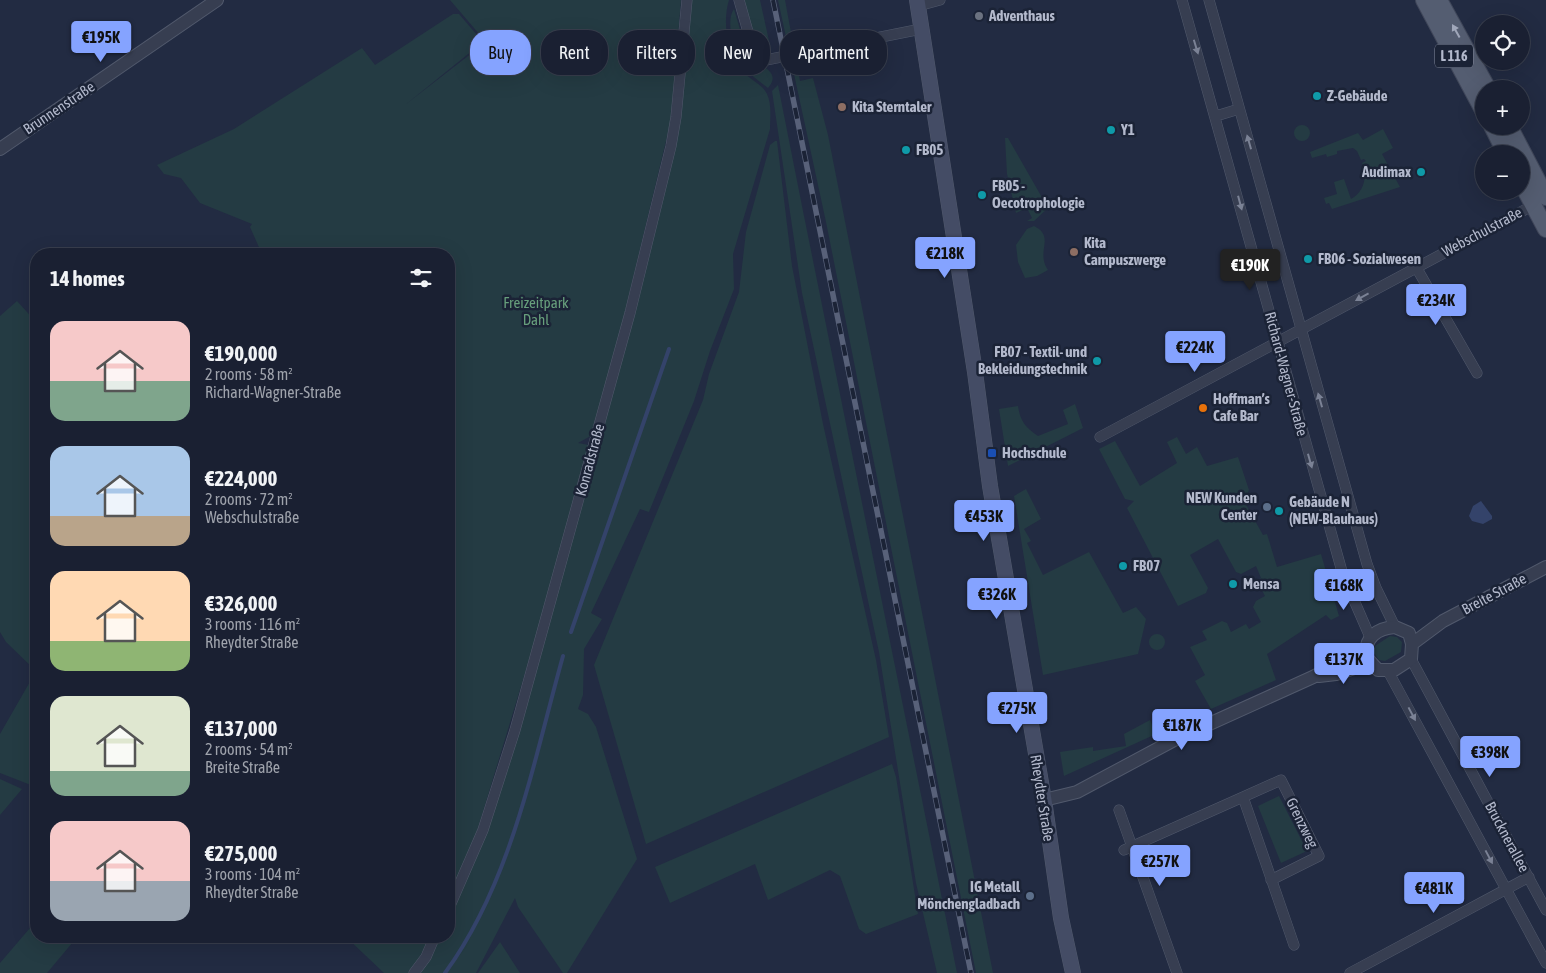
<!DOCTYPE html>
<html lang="en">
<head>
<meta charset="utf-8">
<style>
	body { margin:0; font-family:"Asap Condensed",sans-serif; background:#272d3e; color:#f1f3f6; height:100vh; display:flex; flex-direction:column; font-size:19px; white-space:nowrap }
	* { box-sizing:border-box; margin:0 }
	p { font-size:16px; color:#9fa3ac }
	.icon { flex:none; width:28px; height:28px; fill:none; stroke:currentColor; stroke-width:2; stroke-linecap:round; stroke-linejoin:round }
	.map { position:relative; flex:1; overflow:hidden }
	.details { position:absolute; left:30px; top:248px; width:425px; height:695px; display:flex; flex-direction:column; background:#1a2032; border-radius:20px; box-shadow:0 5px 20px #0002,0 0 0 1px #383e4d }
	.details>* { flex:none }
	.top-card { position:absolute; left:470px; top:30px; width:475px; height:45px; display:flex; gap:10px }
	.tools { position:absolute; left:1475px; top:15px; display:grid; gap:10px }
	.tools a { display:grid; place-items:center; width:55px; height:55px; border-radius:50%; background:#1a2032; box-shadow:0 5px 20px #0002,0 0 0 1px #383e4d; font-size:25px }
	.price { position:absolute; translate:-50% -42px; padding:0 11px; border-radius:5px; background:#85a3ff; color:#111; font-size:16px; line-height:32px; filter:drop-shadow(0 1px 2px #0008) }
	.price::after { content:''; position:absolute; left:50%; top:30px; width:15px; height:11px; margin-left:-8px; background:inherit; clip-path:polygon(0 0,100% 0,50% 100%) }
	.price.current { background:#222; color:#fff }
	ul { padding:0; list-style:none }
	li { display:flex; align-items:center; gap:15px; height:125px; padding:0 20px }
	li span { display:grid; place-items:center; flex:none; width:140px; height:100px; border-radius:15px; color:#555 }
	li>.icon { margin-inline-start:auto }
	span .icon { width:60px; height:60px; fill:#fffc; stroke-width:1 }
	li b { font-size:21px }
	h2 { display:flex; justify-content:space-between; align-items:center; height:60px; padding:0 20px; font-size:21px }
	.tag { padding:0 18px; border-radius:20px; background:#1a2032; box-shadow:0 5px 20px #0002,0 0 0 1px #383e4d; font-size:18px; line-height:45px }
	.tag.current { background:#85a3ff; color:#111 }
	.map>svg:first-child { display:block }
</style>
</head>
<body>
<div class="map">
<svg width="1546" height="973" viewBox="0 0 1546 973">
	<rect width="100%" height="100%" fill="#222b42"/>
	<!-- green -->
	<path fill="#243b43" d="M450,0H681L671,120L596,433L578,443L594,446L468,861L449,901V254H262L250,227L252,224L200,203L181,178L164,174L157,165L234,129L362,48L375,65L453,14H459L483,42L405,105L486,42Z
		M690,0H729C722,22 727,57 744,73C751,80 763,85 767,94C772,104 770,119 770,129L733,254L734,289L710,351L694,401L649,512L640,509L591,613L602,619L584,649L583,695L578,709L588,714L596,727L637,859L567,973H563L518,907L515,898L476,973H421L440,936H449V919L469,874L599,444L616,380L667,176Z
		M744,0H760L771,50C751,47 748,16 744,0Z
		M778,0H785L800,81L813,78L828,135L993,973H976L826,222Z
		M734,9L747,53C754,65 784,70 768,88C759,81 747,73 741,63C734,52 725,21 734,9Z
		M778,85L803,211L957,973H937L916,883L879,652L802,293L772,91Z
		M1294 133a8 8 0 1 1 16 0a8 8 0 1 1-16 0Z
		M1383,129L1393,148L1382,154L1400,187L1332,209L1329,203L1326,204L1324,198L1337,194L1334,182L1344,179L1351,199C1364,192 1368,176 1362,163L1366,161L1364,159L1361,160L1357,151L1353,148L1337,151V154L1327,157L1326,154L1312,158L1310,152L1358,133L1363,140Z
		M1005,138H1008L1048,208L1034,221H1027L1032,218L1027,208L1016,213L1007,174Z
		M775,141H777L792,266L823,424L876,660L889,737L646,844L594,665L703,400L709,374L739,292L746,232L770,145Z
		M1034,226C1056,237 1035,251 1048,270L1037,276L1025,278L1018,262L1016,245L1027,229Z
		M17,301L36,322V671L6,642L0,632V316Z
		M1075,404L1083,428L1008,466L999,409L1018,406C1020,421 1026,428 1038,436L1068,424L1063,410Z
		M1177,437L1186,454L1197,447L1207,466L1238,457L1249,490L1244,501L1263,535L1267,534L1277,567L1321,554L1339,616L1331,620L1326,615L1267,654L1276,680L1211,709L1195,681L1205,675L1190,647L1207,640L1202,631L1222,621L1227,623L1231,632L1246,624L1249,629L1261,622L1253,607L1256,601L1265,596L1257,581L1261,578L1256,566L1241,574L1236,572L1218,539L1190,555L1208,588L1206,593L1178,606L1127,508L1134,501L1125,499L1099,449L1115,441L1140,486L1177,463L1167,442Z
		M1026,489L1041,519L1024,529L1031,541L1027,543L1043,575L1089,552L1123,613L1136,607L1146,619L1138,654L1043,675L1014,496Z
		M1149 642a8 8 0 1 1 16 0a8 8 0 1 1-16 0Z
		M1390,636L1397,637L1402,642L1401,652L1385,661L1379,660L1373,652L1375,646Z
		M35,673L36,674V787L0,773V734Z
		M1150,720L1156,734L1064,776L1060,752L1093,747V751L1126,746L1124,734Z
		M892,764L896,777L918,914L866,934L859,929L840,876L830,870L768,900L755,864L670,903L655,867Z
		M0,779L22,789L0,815Z
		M1279,796L1307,851L1281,863L1258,806Z
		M36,921V936H78L47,973H0V963Z
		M345,936H432L410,973H384Z
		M500,942L520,973H478Z"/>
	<!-- water -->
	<path fill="#34436a" d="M1481,501L1492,516V519L1483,524L1472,521L1469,516L1473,506Z"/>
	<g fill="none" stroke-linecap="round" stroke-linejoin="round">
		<!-- stream -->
		<path stroke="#34436a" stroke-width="4" d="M571,632L669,349
			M445,973C512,881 533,763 563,656"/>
		<!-- minor casing -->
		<g stroke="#51596c" stroke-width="11">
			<path id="minor" d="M739,0L754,53L766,60L921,29
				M1182,0L1343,575L1370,637
				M1209,0L1367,564L1376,588L1395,627
				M918,6L940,0
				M1216,116L1239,109
				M1416,267L1477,373
				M1100,437L1528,208L1537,201
				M1411,659L1546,910
				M1388,671L1546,963
				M1243,797L1281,780L1319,856L1271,880
				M1119,810L1177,973
				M1124,850L1243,797L1294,945
				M449,908L483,830L515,730L630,313L671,146L676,117L687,0
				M414,973L426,957L435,936
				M1350,973L1529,877"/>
		</g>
		<!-- tertiary casing -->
		<g stroke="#51596c" stroke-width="14">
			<path id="tertiary" d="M0,149L217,0
				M1395,627L1409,633L1412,644L1411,659L1394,670H1378L1366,657C1364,638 1377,628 1395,627Z
				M1412,644L1443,621L1546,567
				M1319,676L1336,674L1369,663
				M1044,800L1077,792L1176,739L1313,677L1365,649"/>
		</g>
		<!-- secondary casing -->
		<g stroke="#51596c" stroke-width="16">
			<path id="secondary" d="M917,0L975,372L990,486L1044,800L1061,918L1073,973"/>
		</g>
		<!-- primary casing -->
		<g stroke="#40475a" stroke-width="18">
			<path id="primary" d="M1424,0L1484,112
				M1439,0L1488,89
				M1492,126L1506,154
				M1509,126L1546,197
				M1521,182L1546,229"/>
		</g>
		<!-- minor -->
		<use href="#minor" stroke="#373e51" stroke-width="10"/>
		<!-- tertiary -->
		<use href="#tertiary" stroke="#373e51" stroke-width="12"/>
		<!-- secondary -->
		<use href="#secondary" stroke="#444c65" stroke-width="15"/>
		<!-- primary -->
		<use href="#primary" stroke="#545d71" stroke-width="16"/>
		<!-- rail casing -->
		<g stroke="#586179" stroke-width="5.5">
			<path id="rail" d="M773,0L971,973"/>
		</g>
		<!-- rail -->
		<use href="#rail" stroke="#1b2336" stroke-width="4" stroke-dasharray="11" stroke-linecap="butt"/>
	</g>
	<!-- one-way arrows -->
	<defs><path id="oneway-solid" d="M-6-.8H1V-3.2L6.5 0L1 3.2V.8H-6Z" transform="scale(1.25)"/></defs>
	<use fill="#a0a7ba" href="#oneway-solid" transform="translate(1456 31) rotate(-119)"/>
	<g fill="#7b8295">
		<use href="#oneway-solid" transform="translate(1196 47) rotate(73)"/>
		<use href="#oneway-solid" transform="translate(1249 142) rotate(-106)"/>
		<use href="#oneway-solid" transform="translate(1240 203) rotate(75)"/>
		<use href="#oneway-solid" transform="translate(1362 297) rotate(151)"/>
		<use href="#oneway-solid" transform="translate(1320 400) rotate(-106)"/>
		<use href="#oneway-solid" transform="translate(1310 461) rotate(74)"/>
		<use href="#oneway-solid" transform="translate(1412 714) rotate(62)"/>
		<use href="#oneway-solid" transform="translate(1489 857) rotate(62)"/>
	</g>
	<!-- markers -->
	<circle fill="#6b7280" stroke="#1b2336" stroke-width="2" cx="979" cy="16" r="5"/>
	<g fill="#0f9aa8" stroke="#1b2336" stroke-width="2">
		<circle cx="1317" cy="96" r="5"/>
		<circle cx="1111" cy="130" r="5"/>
		<circle cx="906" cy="150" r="5"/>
		<circle cx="1421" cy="172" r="5"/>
		<circle cx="982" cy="195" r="5"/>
		<circle cx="1308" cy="259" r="5"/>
		<circle cx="1097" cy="361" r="5"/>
		<circle cx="1279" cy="511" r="5"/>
		<circle cx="1123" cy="566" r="5"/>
		<circle cx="1233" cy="584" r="5"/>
	</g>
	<g fill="#8d6e63" stroke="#1b2336" stroke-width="2">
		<circle cx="842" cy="107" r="5"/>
		<circle cx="1074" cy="252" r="5"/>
	</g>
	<circle fill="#e8710a" stroke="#1b2336" stroke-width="2" cx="1203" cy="408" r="5"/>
	<rect fill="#1a4fb4" stroke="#1b2336" stroke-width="2" x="987" y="448" width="10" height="10" rx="2.5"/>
	<g fill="#5c6f8a" stroke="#1b2336" stroke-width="2">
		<circle cx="1267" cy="507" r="5"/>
		<circle cx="1030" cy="896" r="5"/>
	</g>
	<g text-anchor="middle" stroke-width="5" stroke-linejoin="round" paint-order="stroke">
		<!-- shield labels -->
		<rect fill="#1b2336" stroke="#858c9f" stroke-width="1" x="1435" y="44.5" width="38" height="23" rx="4"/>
		<g font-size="14" font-weight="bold" fill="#b3b9cc">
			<text x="1454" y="61">L 116</text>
		</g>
		<!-- poi labels -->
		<g font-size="15" font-weight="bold" fill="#b3b9cc" stroke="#1b2336" text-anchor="start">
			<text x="989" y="21">Adventhaus</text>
			<text x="1327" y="101">Z-Gebäude</text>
			<text x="852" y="112">Kita Sterntaler</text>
			<text x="1121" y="135">Y1</text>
			<text x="916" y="155">FB05</text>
			<text x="1411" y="177" text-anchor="end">Audimax</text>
			<text x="992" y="191">FB05 -<tspan x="992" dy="17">Oecotrophologie</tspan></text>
			<text x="1084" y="248">Kita<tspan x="1084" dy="17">Campuszwerge</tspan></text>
			<text x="1318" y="264">FB06 - Sozialwesen</text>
			<text x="1087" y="357" text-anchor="end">FB07 - Textil- und<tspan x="1087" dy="17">Bekleidungstechnik</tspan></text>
			<text x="1213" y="404">Hoffman’s<tspan x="1213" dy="17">Cafe Bar</tspan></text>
			<text x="1002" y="458">Hochschule</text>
			<text x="1257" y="503" text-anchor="end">NEW Kunden<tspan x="1257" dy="17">Center</tspan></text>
			<text x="1289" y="507">Gebäude N<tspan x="1289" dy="17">(NEW-Blauhaus)</tspan></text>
			<text x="1133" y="571">FB07</text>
			<text x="1243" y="589">Mensa</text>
			<text x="1020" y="892" text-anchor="end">IG Metall<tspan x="1020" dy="17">Mönchengladbach</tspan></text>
		</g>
		<!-- street labels -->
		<g font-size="15" fill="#b3b9cc" stroke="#1b2336">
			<text transform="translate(59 108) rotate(-34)" y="5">Brunnenstraße</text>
			<text transform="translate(1482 232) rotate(-28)" y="5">Webschulstraße</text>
			<text transform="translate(1286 374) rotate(75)" y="5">Richard-Wagner-Straße</text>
			<text transform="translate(590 460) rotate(-75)" y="5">Konradstraße</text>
			<text transform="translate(1494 594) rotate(-28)" y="5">Breite Straße</text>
			<text transform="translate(1042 798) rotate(81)" y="5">Rheydter Straße</text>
			<text transform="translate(1302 823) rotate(64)" y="5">Grenzweg</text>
			<text transform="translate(1507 837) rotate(62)" y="5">Brucknerallee</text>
		</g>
		<!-- park labels -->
		<g font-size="15" fill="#679f7c" stroke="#1b2336">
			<text x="536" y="308">Freizeitpark<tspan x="536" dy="17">Dahl</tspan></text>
		</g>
	</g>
</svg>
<div class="tools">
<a><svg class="icon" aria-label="locate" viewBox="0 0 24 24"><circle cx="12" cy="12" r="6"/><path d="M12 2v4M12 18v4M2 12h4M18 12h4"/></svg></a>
<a>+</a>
<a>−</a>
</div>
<b class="price" style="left:101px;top:63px">€195K</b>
<b class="price" style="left:945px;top:279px">€218K</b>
<b class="price current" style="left:1250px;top:291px">€190K</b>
<b class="price" style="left:1436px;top:326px">€234K</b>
<b class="price" style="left:1195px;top:373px">€224K</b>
<b class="price" style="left:984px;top:542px">€453K</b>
<b class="price" style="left:1344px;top:611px">€168K</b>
<b class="price" style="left:997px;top:620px">€326K</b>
<b class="price" style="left:1344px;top:685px">€137K</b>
<b class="price" style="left:1017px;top:734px">€275K</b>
<b class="price" style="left:1182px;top:751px">€187K</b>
<b class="price" style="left:1490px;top:778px">€398K</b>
<b class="price" style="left:1160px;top:887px">€257K</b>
<b class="price" style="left:1434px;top:914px">€481K</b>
<div class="top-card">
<a class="tag current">Buy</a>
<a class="tag">Rent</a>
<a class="tag">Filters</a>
<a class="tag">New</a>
<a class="tag">Apartment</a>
</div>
<section class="details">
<h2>14 homes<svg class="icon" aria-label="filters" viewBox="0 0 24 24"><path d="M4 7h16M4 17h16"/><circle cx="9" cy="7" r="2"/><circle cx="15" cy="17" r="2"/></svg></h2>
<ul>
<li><span style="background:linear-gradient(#f6c9c9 60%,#7fa58c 0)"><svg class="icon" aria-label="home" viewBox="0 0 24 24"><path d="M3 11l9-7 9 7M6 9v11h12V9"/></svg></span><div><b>€190,000</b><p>2 rooms · 58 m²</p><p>Richard-Wagner-Straße</p></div></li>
<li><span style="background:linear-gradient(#a9c7e8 70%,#b9a48a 0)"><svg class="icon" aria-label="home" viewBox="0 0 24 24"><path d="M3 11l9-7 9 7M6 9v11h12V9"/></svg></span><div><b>€224,000</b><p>2 rooms · 72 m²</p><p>Webschulstraße</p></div></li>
<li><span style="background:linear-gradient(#ffd9b3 70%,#8fb573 0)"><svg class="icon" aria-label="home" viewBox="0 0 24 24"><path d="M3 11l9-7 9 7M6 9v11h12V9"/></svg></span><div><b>€326,000</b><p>3 rooms · 116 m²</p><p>Rheydter Straße</p></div></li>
<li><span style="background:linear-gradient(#dfe7d0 75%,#7fa58c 0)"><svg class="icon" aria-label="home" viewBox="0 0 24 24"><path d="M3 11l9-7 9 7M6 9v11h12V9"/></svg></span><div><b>€137,000</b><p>2 rooms · 54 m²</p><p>Breite Straße</p></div></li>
<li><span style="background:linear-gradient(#f6c9c9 60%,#9aa5b1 0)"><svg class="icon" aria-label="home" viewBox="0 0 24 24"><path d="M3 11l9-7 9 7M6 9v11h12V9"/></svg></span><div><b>€275,000</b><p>3 rooms · 104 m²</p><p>Rheydter Straße</p></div></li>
</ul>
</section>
</div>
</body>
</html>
